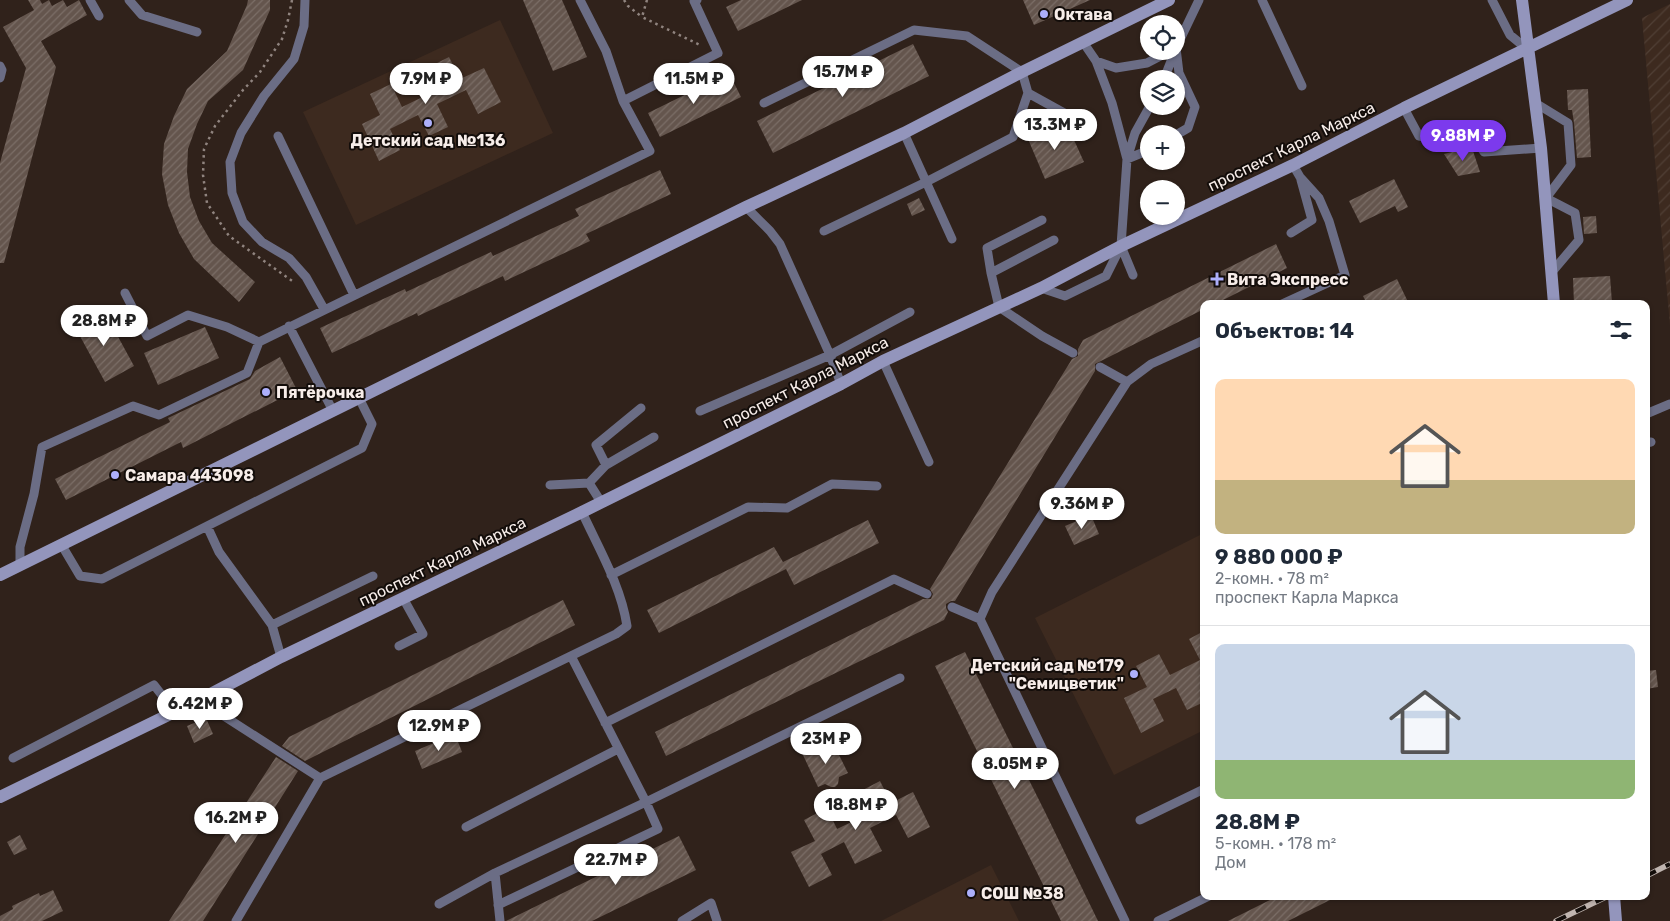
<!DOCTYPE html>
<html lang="ru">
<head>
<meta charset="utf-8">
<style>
	body { margin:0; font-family:Rubik,sans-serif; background:#f2f2f3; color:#1f2937; height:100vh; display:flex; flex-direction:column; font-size:19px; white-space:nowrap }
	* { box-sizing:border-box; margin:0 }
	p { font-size:16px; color:#747a83 }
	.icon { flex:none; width:28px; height:28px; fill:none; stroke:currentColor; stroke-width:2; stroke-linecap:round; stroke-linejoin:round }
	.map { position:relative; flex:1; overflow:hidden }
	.sheet { position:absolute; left:1200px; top:300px; width:450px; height:600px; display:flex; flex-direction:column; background:#fff; border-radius:10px; box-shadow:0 1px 4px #0004 }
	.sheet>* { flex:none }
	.buttons { position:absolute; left:1140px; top:15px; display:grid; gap:10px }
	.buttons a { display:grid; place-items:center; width:45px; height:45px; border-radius:50%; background:#fff; box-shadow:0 1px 4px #0004; font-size:25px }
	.price { position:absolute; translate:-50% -42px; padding:0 11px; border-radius:18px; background:#fff; color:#222; font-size:16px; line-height:32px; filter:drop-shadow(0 1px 2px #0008) }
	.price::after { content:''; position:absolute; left:50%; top:30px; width:15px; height:11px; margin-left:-8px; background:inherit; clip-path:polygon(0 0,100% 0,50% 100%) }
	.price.selected { background:#7c3aed; color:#fff }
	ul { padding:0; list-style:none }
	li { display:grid; align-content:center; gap:10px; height:265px; padding:0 15px }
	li+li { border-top:1px solid #e0e1e3 }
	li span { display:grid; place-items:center; height:155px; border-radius:10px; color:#555 }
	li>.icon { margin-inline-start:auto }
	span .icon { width:90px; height:90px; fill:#fffc; stroke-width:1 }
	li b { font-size:21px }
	h2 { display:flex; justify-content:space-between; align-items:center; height:60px; padding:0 15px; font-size:21px }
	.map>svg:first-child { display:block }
</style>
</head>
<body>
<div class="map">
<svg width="1670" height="921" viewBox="0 0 1670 921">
	<defs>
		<pattern id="industrial-furrows" width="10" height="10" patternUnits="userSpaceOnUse" patternTransform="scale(1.25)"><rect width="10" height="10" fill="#3d2a1f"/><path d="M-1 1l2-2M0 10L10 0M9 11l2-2" fill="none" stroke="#503f35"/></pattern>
		<pattern id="building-hatch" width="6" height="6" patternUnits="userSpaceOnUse" patternTransform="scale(1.25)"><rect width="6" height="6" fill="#64554d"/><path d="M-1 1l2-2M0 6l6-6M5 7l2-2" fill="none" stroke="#7b6e67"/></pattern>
	</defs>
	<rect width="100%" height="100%" fill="#30221b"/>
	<!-- built -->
	<path fill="#3d2a1f" d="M500,20L553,133L356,225L303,112Z
		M1204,533V730L1114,775L1035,618Z
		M991,865L1019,921H881Z"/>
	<!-- industrial -->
	<path fill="url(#industrial-furrows)" d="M1670,4V325L1642,18Z"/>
	<!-- building -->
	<path fill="url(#building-hatch)" d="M28,0H40L42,4L49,0L52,6L63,0L67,7L79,0L87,15L41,41L56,67L4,263H0V163L26,68L3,27L34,10Z
		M248,0H270V10L243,70L208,101L197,124L188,149L187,172L190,197L199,221L212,243L255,282L239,302L194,259L179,233L168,205L162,174L164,144L174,116L187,89L227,51L247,5Z
		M523,0H562L587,57L553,71Z
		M741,0H802L738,31L726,7Z
		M1023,0H1090L1034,25Z
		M913,44L929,76L773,153L757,121Z
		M449,57L460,79L484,68L501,102L478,114L466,90L437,104L448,127L429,136L418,115L390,129L400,150L379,161L362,124L380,115L370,94L391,84L402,107L437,90L427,68Z
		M729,73L741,97L660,137L648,113Z
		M1588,89L1591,157L1577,158L1574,123L1572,110H1568L1567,90Z
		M1064,124L1072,141L1074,140L1084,162L1045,179L1028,139Z
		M1468,148H1472L1480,172L1458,176L1444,154Z
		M660,170L671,194L586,234L590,241L505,281L503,276L418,316L417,313L332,353L320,328L405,289L406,292L491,252L493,256L579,216L575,209Z
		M1394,179L1408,207L1398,212L1395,206L1360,223L1349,201Z
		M919,198L925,210L912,216L907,204Z
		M1596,216L1597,233L1584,234L1583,217Z
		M1276,244L1287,268L1215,304H1204V309L1095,364V371L955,601H951L946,604V608L948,612L944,620L666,756L655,732L923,599H931L933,594L930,589L1072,359L1078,356V349L1083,340Z
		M1610,276L1612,303L1574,304L1573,278Z
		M1397,279L1409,304H1367L1363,296Z
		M104,311L134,366L105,382L75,327Z
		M205,327L219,358L158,385L144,353Z
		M280,357L297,390L183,448L181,442L66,500L55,479L170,422L168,418L250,379L255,371Z
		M1091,515L1099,534L1074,545L1065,526Z
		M868,520L879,543L794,585L786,569L659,633L647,610L774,547L783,562Z
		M563,600L575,625L305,761L282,746L289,737Z
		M1204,631V702L1187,710L1176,688L1153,699L1164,721L1141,733L1124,698L1147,687L1136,666L1159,654L1170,675L1200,660L1189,639Z
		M965,652L1046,814L1098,921H1061L935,666Z
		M1656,670L1658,687L1646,689V671Z
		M206,718L213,734L194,743L187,726Z
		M455,734L462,752L422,769L415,751Z
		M832,741L848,773L839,777L838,784L835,787H831L825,784L818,787L803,755Z
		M276,757L298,771L203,921H169Z
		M880,781L891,803L913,792L930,827L908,838L896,815L870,828L882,851L855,864L844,842L821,854L832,875L809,887L791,852L815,841L804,820L827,808L837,829L868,814L857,793Z
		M20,835L27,849L14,855L7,842Z
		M679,836L696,870L592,921H506Z
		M53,890L63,911L42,921H0V916L13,909L12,906L39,893L40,896Z
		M1278,896H1338L1288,921H1228Z"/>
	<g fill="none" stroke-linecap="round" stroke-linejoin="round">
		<!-- path -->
		<path stroke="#90847f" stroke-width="2.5" stroke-dasharray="2.5 4" stroke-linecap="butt" d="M292,0L288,20L282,39L260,72L243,90L215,126L204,149L203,175L207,203L229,236L295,283
			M624,0L628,6L642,17
			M647,0L642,17L702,46"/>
		<!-- lane -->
		<path stroke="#6b6d85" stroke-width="9" d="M90,0L99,16
			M129,0L142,15L197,32
			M305,0L304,26L294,59L264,96L241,133L230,162L232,193L243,222L262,242L289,258L306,277L324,309
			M580,0L606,51L623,101
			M1262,0L1302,86
			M1492,0L1510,35L1527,49
			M1083,42L1096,61L1112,103L1127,159L1149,150
			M1176,48L1199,0
			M1096,61L1116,68L1147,63L1170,51
			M0,66L2,70L0,78
			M1164,79L1175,51
			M1028,93L1066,114
			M764,103L914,30L967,36L1022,72L1028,93L1013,137L926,182L824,231
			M1537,104L1568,123L1571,165L1546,198L1575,213L1579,240L1551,273
			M1404,108L1419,136L1453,142H1477L1484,152L1541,148
			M904,133L952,239
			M1176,135L1188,128L1195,107L1179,73L1176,48
			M278,136L354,295
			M746,207L770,231L780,244L830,355L841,384
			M1291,233L1312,220L1301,180
			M1054,240L991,273L999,307L1042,336L1073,353
			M1121,246L1133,275
			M991,273L987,248L1042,220
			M1041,288L1065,296L1106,276L1121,246L1127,159L1135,133L1150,106
			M125,293L147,336L188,315L227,327L259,342
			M1282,304L1345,275L1329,221L1319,198L1300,177L1293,165
			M289,326L333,411
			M883,361L929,462
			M1100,367L1127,382
			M700,411L830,355L910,312
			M1646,414L1670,404
			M1646,443L1651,442
			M606,465L596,445L641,408
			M550,485L589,483
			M601,502L589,483L606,465L654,437
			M207,526L219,552L272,625
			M61,544L80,576L102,579L362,448L372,424L359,398
			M20,566V547L34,494L42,447L133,406L159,415L247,373L259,342L650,151L623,101L718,53L694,1L697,0
			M611,575L748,507L787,508L832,484L877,486
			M952,607L980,619
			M399,646L423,634L403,598
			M281,657L272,625L373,576
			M199,700L320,778
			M605,723L894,579L927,594
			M13,758L154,685L175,712
			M1140,820L1204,789
			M466,827L618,749
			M495,873L500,921
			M439,904L495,873L646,802L900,678
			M498,905L658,829L646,802L571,656
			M236,921L320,778L616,634L627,626C621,586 599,549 582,512
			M682,921L711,903L717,921
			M1125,921L980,619L992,592L1127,382L1151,364L1204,340
			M1158,921L1209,896"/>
		<!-- secondary -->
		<path stroke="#9395bc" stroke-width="12" d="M1522,0L1541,148L1554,304
			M0,575L746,207L904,133L1022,72L1169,0
			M0,797L199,700L281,657L582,512L841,384L883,361L1041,288L1121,246L1293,165L1404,108L1627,0
			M1614,896L1616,921"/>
		<!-- rail casing -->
		<g stroke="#c0b5b0" stroke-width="5.5">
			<path id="rail" d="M1646,876L1670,864
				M1556,921L1608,896"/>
		</g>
		<!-- rail -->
		<use href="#rail" stroke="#130d0a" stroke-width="4" stroke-dasharray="11" stroke-linecap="butt"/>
	</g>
	<!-- markers -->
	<g fill="#acaffb" stroke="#130d0a" stroke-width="2">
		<circle cx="1044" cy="14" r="5"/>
		<circle cx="428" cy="123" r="5"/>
		<path d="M1214.5 271.5h5v5h5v5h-5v5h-5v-5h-5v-5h5z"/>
		<circle cx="266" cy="392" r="5"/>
		<circle cx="115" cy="475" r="5"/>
		<circle cx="1134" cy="674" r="5"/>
		<circle cx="971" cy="893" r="5"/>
	</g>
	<g text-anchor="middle" stroke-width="4" stroke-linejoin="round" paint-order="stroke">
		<!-- poi labels -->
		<g font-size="16" font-weight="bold" fill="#f7ede9" stroke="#130d0a" text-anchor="start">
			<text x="1054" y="20">Октава</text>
			<text x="428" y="146" text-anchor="middle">Детский сад №136</text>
			<text x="1227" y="285">Вита Экспресс</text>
			<text x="276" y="398">Пятёрочка</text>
			<text x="125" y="481">Самара 443098</text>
			<text x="1124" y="671" text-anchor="end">Детский сад №179<tspan x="1124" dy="18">"Семицветик"</tspan></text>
			<text x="981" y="899">СОШ №38</text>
		</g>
		<!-- street labels -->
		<g font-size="16" fill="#f7ede9" stroke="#130d0a">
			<text transform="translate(1291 146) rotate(-26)" y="6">проспект Карла Маркса</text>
			<text transform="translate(805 382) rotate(-27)" y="6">проспект Карла Маркса</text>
			<text transform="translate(442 561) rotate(-26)" y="6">проспект Карла Маркса</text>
		</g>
	</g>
</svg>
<div class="buttons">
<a><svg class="icon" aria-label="locate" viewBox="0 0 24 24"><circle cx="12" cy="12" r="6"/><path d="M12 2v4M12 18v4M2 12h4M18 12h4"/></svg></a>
<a><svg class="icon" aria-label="layers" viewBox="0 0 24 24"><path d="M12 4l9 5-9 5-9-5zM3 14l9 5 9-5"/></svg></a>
<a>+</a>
<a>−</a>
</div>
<b class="price" style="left:843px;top:98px">15.7M ₽</b>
<b class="price" style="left:426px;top:105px">7.9M ₽</b>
<b class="price" style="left:694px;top:105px">11.5M ₽</b>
<b class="price" style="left:1055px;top:151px">13.3M ₽</b>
<b class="price selected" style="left:1463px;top:162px">9.88M ₽</b>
<b class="price" style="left:104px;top:347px">28.8M ₽</b>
<b class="price" style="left:1082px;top:530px">9.36M ₽</b>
<b class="price" style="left:200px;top:730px">6.42M ₽</b>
<b class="price" style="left:439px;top:752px">12.9M ₽</b>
<b class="price" style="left:826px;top:765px">23M ₽</b>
<b class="price" style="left:1015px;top:790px">8.05M ₽</b>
<b class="price" style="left:856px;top:831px">18.8M ₽</b>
<b class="price" style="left:236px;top:844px">16.2M ₽</b>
<b class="price" style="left:616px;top:886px">22.7M ₽</b>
<section class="sheet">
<h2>Объектов: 14<svg class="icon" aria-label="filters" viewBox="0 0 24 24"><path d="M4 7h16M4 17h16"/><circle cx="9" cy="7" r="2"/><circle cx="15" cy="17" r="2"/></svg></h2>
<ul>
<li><span style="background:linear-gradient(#ffd9b3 65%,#c2b280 0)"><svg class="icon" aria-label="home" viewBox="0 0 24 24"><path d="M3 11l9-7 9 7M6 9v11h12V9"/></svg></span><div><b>9 880 000 ₽</b><p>2-комн. · 78 m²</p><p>проспект Карла Маркса</p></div></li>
<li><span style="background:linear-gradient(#c9d6e8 75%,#8fb573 0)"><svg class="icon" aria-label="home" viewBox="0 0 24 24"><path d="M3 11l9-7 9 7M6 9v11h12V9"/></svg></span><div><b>28.8M ₽</b><p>5-комн. · 178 m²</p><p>Дом</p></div></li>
</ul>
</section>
</div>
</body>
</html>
